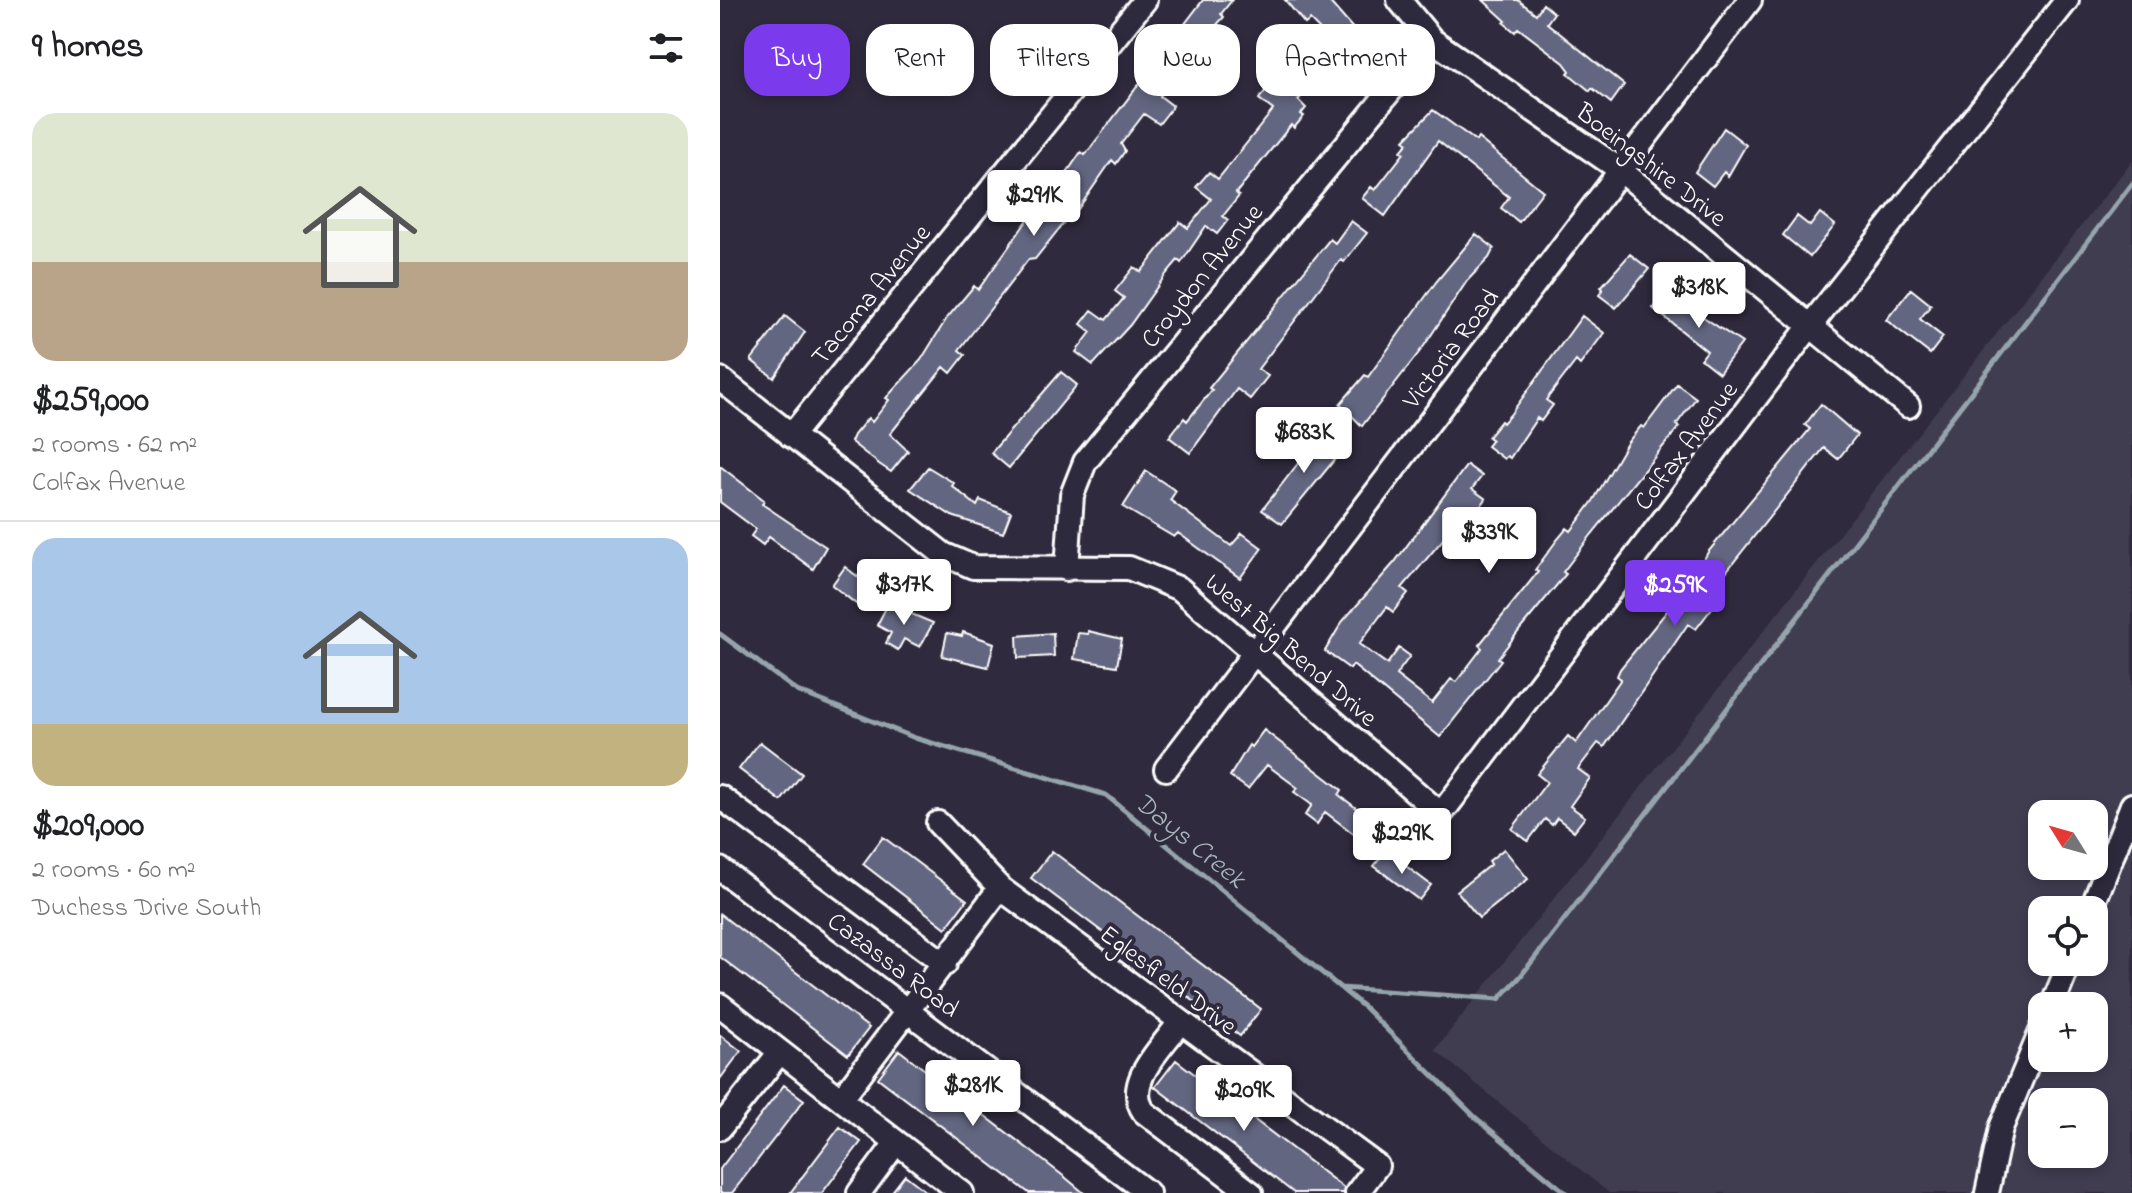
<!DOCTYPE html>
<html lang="en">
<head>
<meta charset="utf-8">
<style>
	body { margin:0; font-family:"Indie Flower",sans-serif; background:#f2f2f2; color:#202124; height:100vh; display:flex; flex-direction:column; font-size:30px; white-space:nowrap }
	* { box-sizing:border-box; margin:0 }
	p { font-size:26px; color:#757577 }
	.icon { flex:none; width:44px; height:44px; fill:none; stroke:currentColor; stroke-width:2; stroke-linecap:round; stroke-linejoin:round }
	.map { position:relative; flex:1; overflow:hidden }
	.panel { display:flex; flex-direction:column; background:#fff; width:720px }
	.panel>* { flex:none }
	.banner { position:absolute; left:24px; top:24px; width:760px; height:72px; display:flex; gap:16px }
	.needle { width:52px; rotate:307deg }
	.controls { position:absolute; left:1308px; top:800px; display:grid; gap:16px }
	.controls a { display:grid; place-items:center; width:80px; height:80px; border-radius:16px; background:#fff; box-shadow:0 4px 12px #0003; font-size:40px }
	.price { position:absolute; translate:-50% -68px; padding:0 18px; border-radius:8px; background:#fff; color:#222; font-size:26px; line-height:52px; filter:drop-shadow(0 2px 4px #0008) }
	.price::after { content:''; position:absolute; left:50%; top:48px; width:24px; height:18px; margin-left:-12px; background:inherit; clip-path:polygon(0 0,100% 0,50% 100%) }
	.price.selected { background:#7c3aed; color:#fff }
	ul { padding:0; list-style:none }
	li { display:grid; align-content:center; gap:16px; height:424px; padding:0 32px }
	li+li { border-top:2px solid #e0e0e0 }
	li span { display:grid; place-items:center; height:248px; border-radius:24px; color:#555 }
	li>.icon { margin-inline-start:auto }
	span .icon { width:144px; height:144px; fill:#fffc; stroke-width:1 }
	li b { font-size:34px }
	h2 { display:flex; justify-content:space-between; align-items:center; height:96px; padding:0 32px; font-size:34px }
	.pill { padding:0 28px; border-radius:24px; background:#fff; box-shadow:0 4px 12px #0003; font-size:28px; line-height:72px }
	.pill.selected { background:#7c3aed; color:#fff }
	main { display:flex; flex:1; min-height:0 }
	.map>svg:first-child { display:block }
</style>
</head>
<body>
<main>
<section class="panel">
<h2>9 homes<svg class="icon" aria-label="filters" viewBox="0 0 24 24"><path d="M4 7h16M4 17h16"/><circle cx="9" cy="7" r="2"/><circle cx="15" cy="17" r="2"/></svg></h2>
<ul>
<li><span style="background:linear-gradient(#dfe7d0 60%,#b9a48a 0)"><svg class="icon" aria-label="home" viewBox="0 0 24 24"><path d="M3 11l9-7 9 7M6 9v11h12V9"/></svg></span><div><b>$259,000</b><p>2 rooms · 62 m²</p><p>Colfax Avenue</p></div></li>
<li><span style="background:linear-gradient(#a9c7e8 75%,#c2b280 0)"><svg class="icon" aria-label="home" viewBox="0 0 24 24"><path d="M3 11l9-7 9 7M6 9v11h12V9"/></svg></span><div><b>$209,000</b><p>2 rooms · 60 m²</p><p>Duchess Drive South</p></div></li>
</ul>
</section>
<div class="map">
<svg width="1412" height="1193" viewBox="0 0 1412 1193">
	<rect width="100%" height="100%" fill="#2f2a3d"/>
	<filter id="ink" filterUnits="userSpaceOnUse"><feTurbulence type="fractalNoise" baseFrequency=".0125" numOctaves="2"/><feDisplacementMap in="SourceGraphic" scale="16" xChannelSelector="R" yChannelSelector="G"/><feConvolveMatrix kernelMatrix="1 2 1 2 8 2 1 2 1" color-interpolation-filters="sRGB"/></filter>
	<g filter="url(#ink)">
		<!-- built -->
		<path fill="#3f3c51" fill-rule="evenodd" d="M1412,161V1193H889L715,1050ZM1322,814H1374V866H1322ZM1322,910H1374V962H1322ZM1322,1006H1374V1058H1322ZM1322,1102H1374V1154H1322Z"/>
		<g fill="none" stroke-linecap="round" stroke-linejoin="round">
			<!-- stream -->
			<path stroke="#96a5ad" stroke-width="5" d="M0,634L77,691L195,738L386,795L645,1008L756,1118L846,1193
				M621,988L779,999L800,977L1412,184"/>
		</g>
		<!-- building -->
		<path fill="#646680" stroke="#fff" stroke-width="2" d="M483,0H512L501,14L504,17L493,29L490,27L485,31L461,63L464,66L440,96L453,106L439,124L424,114L401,144L405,151L396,164L392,160L349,222L346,220L315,259L308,260L239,350L245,355L231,373L224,367L170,434L188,451L171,472L159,464L131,442L134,435L148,418L152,422L169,400L166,398L201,360L227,318L254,286L258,290L324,197L328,200L361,152L365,155Z
			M565,0H608L642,39L612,67L597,50L609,39L590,20L585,24Z
			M763,0H798L816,14L823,4L834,13L827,23L904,85L891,103L872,88L870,91L848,73L850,71L844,63L798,28L795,32L784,23L786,21Z
			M567,78L584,93L578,100L586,108L581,114L584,116L574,128L571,125L516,193L519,196L503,216L508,220L497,234L486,226L461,263L458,260L447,273L410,325L373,365L356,352L371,332L361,324L372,310L386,320L404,298L395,291L414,267L421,272L460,222L468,228L491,199L476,187L489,172L498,179L553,110L539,99L553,81L560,86Z
			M713,110L756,141L758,138L823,191L799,222L781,208L789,197L718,141L665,216L642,198L651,187L655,190L684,153L681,151L688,143L684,140Z
			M1004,128L1026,145L1008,176L1004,172L993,186L975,172Z
			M1100,213L1115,225L1090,257L1063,235L1077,216L1090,226Z
			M631,221L647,233L624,262L621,260L538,369L548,376L530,399L517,389L470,453L449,437L464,418L467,421L492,390L489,388L610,239L615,243Z
			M756,234L774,248L769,258L747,281L704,346L642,426L620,404L645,375L648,377L716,282Z
			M910,254L929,269L896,308L879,295L883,289L881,287Z
			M1191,289L1211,305L1200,319L1223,337L1210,354L1166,320Z
			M947,290L955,296L957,293L978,309L976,312L1022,343L999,373L981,359L987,351L933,308Z
			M65,316L85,332L54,378L31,360Z
			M862,316L884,333L860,365L856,361L826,400L833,405L821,421L817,418L790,458L787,456L784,459L767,446L772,440L768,437L781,421L783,423L790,415Z
			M341,372L357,385L289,468L271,453Z
			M957,384L976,398L956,425L959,427L872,534L843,572L846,574L802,627L778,658L781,660L720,737L633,665L630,669L605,651L622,622L674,563L747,465L762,476L752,489L766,499L752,518L745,513L682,588L688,593L673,612L667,607L639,644L667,664L679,648L690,656L676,675L712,703L731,679L736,682L762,648L759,645L818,572L815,570L837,540L847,528L851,531L873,501L907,443L921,426L924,428Z
			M1101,404L1137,435L1118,459L1104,448L983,601L992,608L976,629L968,624L884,747L878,743L858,769L870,778L850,806L865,817L854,831L837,818L832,825L825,819L808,841L792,829L827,782L817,774L848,736L856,743L901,679L897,676L900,669L973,579L988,552L1090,429L1085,425Z
			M604,431L625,447L562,524L542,510L586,453L581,449L594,432L600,436Z
			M0,466L44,500L42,504L106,547L93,569L49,537L43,545L31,536L36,529L0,502Z
			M208,467L234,483L232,486L257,506L260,500L291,512L283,533L232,516L190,489Z
			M426,471L456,491L450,500L511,546L522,533L542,548L520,578L458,533L454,537L403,507Z
			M125,567L154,589L140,607L112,585Z
			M168,604L213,623L200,647L184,639L178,650L166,643L171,633L157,625Z
			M368,631L402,639L397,666L354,659L358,633L368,634Z
			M243,632L274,643L268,667L222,656L227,633L242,636Z
			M333,633L334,656L298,658L297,636Z
			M544,730L622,790L619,795L664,829L651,847L605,812L597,824L585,815L592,805L574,792L578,788L547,765L528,789L510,776L529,745L531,747Z
			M40,742L82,774L61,801L19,769Z
			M163,837L247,900L226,928L143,864Z
			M784,849L808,879L759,918L737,891L771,864L769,861Z
			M332,851L541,1009L520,1036L311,878Z
			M666,851L711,885L699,900L654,866Z
			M0,914L149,1028L128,1055L0,957Z
			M0,1035L21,1051L0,1079Z
			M179,1050L346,1178L364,1193H309L158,1078Z
			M456,1060L624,1188L623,1193H574L435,1087Z
			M64,1085L84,1100L12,1193H0V1169Z
			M120,1127L141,1142L102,1193H70Z
			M185,1175L208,1193H171Z"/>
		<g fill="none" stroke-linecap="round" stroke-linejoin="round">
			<!-- minor casing -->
			<g stroke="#fff" stroke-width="28">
				<path id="minor" d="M679,0L712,40L899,169L1188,406
					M0,379L223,554L253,567L409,568L460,589L721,814L1090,326L1347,0
					M71,436L425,0
					M347,569L352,495L365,462L712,40
					M446,769L1030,0
					M0,797L225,964
					M218,823L280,888L657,1166L637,1193
					M0,869L428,1193
					M1371,910L1412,805
					M0,1005L242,1193
					M1332,1006L1350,962
					M460,1022C442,1048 403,1082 424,1112L531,1193
					M121,1099L280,888
					M0,1128L60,1052
					M139,1193L176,1143
					M1267,1193L1281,1128L1322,1029"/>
			</g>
			<!-- minor -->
			<use href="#minor" stroke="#2f2a3d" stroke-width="22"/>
		</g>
	</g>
	<g text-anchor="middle" stroke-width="8" stroke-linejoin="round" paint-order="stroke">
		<!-- street labels -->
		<g font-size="26" fill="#fff" stroke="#2f2a3d">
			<text transform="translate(932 164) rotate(38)" y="9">Boeingshire Drive</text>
			<text transform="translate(481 275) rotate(-51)" y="9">Croydon Avenue</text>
			<text transform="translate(150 294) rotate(-51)" y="9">Tacoma Avenue</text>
			<text transform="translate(730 348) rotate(-53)" y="9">Victoria Road</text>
			<text transform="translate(965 445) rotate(-53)" y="9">Colfax Avenue</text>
			<text transform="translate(572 649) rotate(41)" y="9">West Big Bend Drive</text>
			<text transform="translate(174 964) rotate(37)" y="9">Cazassa Road</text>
			<text transform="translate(449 979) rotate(37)" y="9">Eglesfield Drive</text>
		</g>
		<!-- water labels -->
		<g font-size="28" font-style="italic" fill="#a8b4bb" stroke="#2f2a3d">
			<text transform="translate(471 839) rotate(39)" y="10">Days Creek</text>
		</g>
	</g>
</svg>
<div class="controls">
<a><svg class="needle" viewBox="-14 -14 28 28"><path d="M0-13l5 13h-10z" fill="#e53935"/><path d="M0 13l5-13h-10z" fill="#757577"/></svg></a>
<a><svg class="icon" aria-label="locate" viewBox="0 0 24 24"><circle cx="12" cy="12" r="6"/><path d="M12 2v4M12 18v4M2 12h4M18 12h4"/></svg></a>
<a>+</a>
<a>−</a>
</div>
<b class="price" style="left:314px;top:238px">$291K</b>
<b class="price" style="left:979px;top:330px">$318K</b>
<b class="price" style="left:584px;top:475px">$683K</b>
<b class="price" style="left:769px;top:575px">$339K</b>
<b class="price" style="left:184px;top:627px">$317K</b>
<b class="price selected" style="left:955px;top:628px">$259K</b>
<b class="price" style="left:682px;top:876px">$229K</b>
<b class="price" style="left:253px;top:1128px">$281K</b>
<b class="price" style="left:524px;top:1133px">$209K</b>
<div class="banner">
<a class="pill selected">Buy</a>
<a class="pill">Rent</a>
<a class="pill">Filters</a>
<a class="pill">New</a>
<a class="pill">Apartment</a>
</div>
</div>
</main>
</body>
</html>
